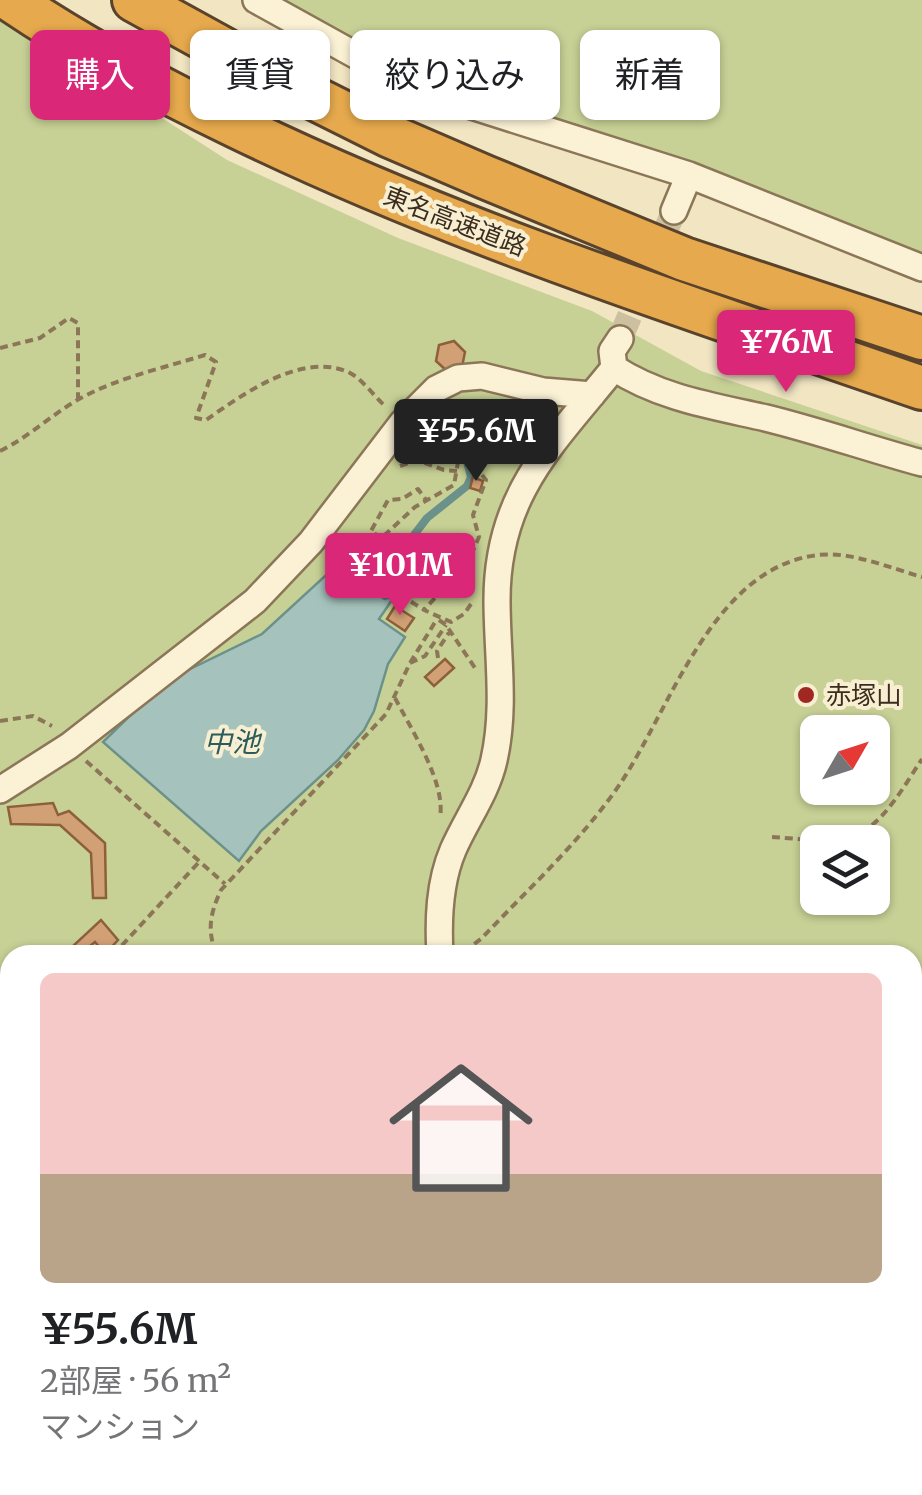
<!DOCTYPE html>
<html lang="ja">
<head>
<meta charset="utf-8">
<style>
	body { margin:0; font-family:Merriweather,"Noto Sans JP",serif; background:#f6f6f6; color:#202124; height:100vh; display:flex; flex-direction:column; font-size:38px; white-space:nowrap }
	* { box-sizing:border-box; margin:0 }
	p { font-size:32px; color:#757577 }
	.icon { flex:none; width:55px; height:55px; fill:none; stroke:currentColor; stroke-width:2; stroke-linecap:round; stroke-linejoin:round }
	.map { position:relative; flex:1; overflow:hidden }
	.side { position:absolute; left:0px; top:945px; width:922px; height:550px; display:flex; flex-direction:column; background:#fff; border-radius:30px 30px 0 0; box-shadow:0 2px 8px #0004 }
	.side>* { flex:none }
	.hud { position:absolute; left:30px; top:30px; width:862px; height:90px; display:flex; gap:20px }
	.needle { width:65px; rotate:51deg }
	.tools { position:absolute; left:800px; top:715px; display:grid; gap:20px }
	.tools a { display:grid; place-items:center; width:90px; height:90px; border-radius:15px; background:#fff; box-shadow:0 2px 8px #0004; font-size:50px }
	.price { position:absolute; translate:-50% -85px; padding:0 22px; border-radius:10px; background:#db2777; color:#fff; font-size:32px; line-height:65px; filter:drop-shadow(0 2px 5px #0008) }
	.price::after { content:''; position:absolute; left:50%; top:60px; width:30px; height:22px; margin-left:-15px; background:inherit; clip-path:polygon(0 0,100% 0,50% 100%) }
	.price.active { background:#222; color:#fff }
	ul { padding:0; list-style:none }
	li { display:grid; align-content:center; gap:20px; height:530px; padding:0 40px }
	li+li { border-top:2px solid #e0e0e0 }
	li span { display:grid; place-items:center; height:310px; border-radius:15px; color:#555 }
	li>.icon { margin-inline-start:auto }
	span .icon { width:180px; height:180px; fill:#fffc; stroke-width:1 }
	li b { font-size:42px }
	.chip { padding:0 35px; border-radius:15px; background:#fff; box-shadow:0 2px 8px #0004; font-size:35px; line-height:90px }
	.chip.active { background:#db2777; color:#fff }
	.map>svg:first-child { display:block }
</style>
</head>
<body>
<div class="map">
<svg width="922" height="1495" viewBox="0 0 922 1495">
	<rect width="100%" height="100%" fill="#f1e5c2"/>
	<!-- green -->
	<path fill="#c7d095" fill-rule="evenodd" d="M275,0H922V254C846,224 771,192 694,164C553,115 404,78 275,0Z
		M0,9L55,49L227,160L398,238L592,311L701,371L922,445V1495H478L466,1485H912V955H10V1117L0,1109ZM818,732H872V788H818ZM818,842H872V898H818Z
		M10,1245V1485H248L240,1495H0V1266Z"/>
	<!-- water -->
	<path fill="#a5c3bc" stroke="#6b928a" stroke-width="2.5" d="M337,565L392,600L379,619L405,637L388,664L374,711L364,730L338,760L261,831L239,861L103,742L149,697L180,674L262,634Z"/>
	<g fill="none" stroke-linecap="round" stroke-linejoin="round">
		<!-- stream -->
		<path stroke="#6b928a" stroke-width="8" d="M385,596L401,575L404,548L427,518L467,486L471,477L465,454L476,447L507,455L505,441L497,427L530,421"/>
	</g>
	<!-- building -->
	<path fill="#d2a075" stroke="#8d603c" stroke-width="2.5" d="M454,341L465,352L462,367L447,371L436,361L439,345Z
		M473,477L483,481L480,491L470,488Z
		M395,606L414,618L405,631L387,619Z
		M445,659L454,668L434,686L425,677Z
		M53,803L58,815L69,811L105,843L106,898H93L91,853L60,825L11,824L8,807Z
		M101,920L118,940L105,954L95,942L80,954L73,946Z
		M922,1007V1050L915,1056L912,1052V1015Z
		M312,1485H393L405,1495H304Z"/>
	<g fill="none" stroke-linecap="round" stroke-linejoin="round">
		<!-- minor-tunnel -->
		<path stroke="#cdc0a1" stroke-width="25" stroke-dasharray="25 12" stroke-linecap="butt" d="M620,339L674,211"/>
		<!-- minor casing -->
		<g stroke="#8c7658" stroke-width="30">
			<path id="minor" d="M256,0L415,88L689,175L922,268
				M674,211L689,175
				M620,339L612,351L614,368C660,398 713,406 766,418C819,431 870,449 922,463
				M0,790L69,746L255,601L311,542L402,423L436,389L458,378L482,376L543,391L592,395
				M440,955C438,920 439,883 453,850C466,820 487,792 494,760C506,707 497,654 497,600C497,494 552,445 614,368
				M448,1485L461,1495
				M258,1495L266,1485"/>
		</g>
		<!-- motorway casing -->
		<g stroke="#5a432c" stroke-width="48">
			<path id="motorway" d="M11,0C82,48 159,89 236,126C456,233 691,308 922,388
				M134,0L296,89L390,136L485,177L684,259L922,338"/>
		</g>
		<!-- path -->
		<path stroke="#8c7658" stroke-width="4" stroke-dasharray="8 5" stroke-linecap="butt" d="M0,348L40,338L69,318L78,323V400
			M526,416L539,420
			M488,425L500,419L520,421L525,417
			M0,451C29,437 51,415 79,399C117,378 163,368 205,355L216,362L196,418L206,420C242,395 303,350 350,373C362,379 374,396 384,405
			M400,466L417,460L444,470L457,471
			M381,538L371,531L388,500L402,499L418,489L426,500
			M333,555L423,609
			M360,571L369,554L359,548L364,540L374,545L415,507L454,485L460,451L471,444L496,451L500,446C496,425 474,420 465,402
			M471,604L464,614L451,622L424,610L468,562L479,537L473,515L486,480L469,458L472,452H483L511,464
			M439,620L446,625L475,668
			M438,658L437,651L450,631
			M410,663L425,656L446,625
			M395,698C411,729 446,783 440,817
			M0,721L33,716L52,726
			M86,761L225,884
			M772,837C792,838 836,844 853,837C884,824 904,786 922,759
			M464,952L482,938C529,888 581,841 620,784C671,708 713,567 818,555C851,551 890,568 922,577
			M216,954C207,929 210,914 221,890L386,714L410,663L437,619
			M113,955L200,861
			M912,1217L922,1215"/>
		<!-- minor -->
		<use href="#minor" stroke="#fbf2d6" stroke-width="25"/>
		<!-- motorway -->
		<use href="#motorway" stroke="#e6a94d" stroke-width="42"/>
	</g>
	<!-- markers -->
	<circle fill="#a02823" stroke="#f8efd2" stroke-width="4" cx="806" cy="695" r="10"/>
	<g text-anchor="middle" stroke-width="8" stroke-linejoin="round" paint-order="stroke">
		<!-- street labels -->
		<g font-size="25" fill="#3b2d1d" stroke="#f8efd2">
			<text transform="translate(455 221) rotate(21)" y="9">東名高速道路</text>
		</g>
		<!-- poi labels -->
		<g font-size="25" fill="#3b2d1d" stroke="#f8efd2" text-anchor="start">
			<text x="826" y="704">赤塚山</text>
		</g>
		<!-- water labels -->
		<g font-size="28" font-style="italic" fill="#2b5c5b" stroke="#f8efd2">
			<text x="232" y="752">中池</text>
		</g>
	</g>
</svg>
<div class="tools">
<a><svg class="needle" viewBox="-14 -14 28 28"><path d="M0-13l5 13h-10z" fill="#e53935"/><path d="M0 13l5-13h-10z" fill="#757577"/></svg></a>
<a><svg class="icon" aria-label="layers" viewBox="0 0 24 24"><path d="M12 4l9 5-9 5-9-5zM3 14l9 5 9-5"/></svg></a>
</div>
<b class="price" style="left:786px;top:395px">¥76M</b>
<b class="price active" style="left:476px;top:484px">¥55.6M</b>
<b class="price" style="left:400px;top:618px">¥101M</b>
<div class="hud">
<a class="chip active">購入</a>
<a class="chip">賃貸</a>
<a class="chip">絞り込み</a>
<a class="chip">新着</a>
</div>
<section class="side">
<ul>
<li><span style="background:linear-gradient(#f6c9c9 65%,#b9a48a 0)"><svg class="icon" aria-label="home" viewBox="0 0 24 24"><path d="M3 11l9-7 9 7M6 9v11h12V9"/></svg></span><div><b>¥55.6M</b><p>2部屋 · 56 m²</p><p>マンション</p></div></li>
</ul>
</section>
</div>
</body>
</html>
